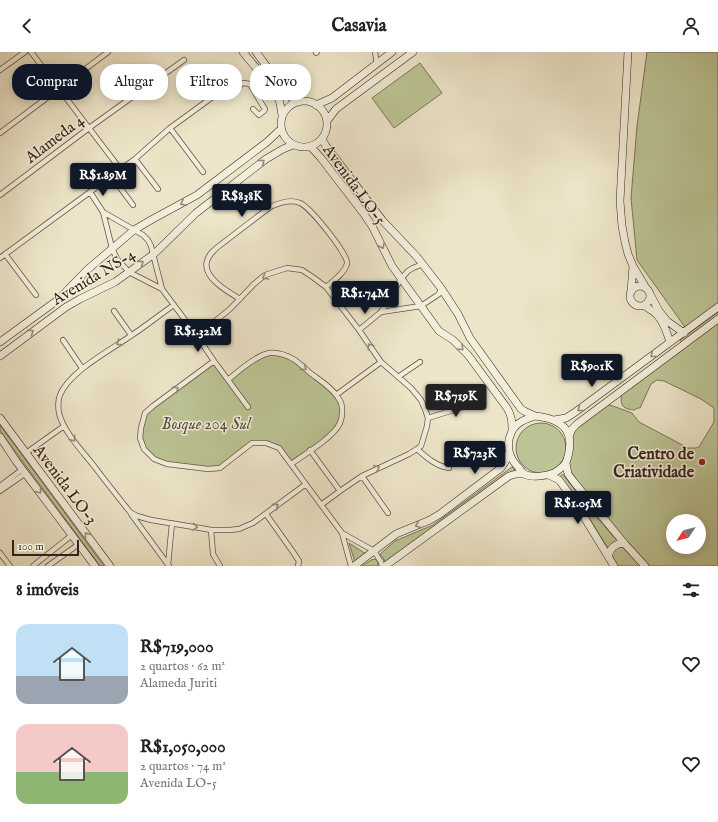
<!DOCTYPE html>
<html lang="pt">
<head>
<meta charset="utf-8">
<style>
	body { margin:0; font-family:"IM FELL English",serif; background:#f6f6f6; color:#202124; height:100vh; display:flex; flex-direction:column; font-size:15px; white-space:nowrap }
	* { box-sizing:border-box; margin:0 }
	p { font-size:13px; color:#757577 }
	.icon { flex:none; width:22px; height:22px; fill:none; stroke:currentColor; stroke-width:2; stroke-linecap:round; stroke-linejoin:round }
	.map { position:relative; height:514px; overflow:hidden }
	.details { display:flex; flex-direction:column; background:#fff; flex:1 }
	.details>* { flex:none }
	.top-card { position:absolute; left:12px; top:12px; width:400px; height:36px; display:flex; gap:8px }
	.needle { width:26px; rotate:234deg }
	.tools { position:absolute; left:666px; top:462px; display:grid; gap:8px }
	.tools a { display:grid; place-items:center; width:40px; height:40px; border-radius:50%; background:#fff; box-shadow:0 2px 10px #0003; font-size:20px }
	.scale { position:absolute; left:12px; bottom:10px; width:67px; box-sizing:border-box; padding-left:4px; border:2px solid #37241c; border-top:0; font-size:11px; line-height:14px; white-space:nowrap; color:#37241c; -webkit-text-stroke:3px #f3eedc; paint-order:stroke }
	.price { position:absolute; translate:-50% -34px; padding:0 9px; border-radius:4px; background:#111827; color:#fff; font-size:13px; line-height:26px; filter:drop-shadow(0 1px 2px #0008) }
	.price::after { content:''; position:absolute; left:50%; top:24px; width:12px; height:9px; margin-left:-6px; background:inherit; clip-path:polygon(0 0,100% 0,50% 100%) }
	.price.selected { background:#222; color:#fff }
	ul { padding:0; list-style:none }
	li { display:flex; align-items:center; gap:12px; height:100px; padding:0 16px }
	li span { display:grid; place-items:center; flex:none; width:112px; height:80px; border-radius:12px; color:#555 }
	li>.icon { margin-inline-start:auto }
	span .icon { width:48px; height:48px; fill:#fffc; stroke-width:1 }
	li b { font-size:17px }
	h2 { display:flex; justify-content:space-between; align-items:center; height:48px; padding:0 16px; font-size:17px }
	.pill { padding:0 14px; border-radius:16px; background:#fff; box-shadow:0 2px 10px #0003; font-size:14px; line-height:36px }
	.pill.selected { background:#111827; color:#fff }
	header { display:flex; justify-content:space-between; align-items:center; height:52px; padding:0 16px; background:#fff; font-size:18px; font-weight:800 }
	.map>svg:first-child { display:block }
</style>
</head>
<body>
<header><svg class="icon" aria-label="back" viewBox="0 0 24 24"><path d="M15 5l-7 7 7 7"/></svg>Casavia<svg class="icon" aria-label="person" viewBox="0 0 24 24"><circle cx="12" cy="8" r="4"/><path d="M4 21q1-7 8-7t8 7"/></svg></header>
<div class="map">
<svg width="718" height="514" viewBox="0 0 718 514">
	<rect width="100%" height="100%" fill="#ede5c9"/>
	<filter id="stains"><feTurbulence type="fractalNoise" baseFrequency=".005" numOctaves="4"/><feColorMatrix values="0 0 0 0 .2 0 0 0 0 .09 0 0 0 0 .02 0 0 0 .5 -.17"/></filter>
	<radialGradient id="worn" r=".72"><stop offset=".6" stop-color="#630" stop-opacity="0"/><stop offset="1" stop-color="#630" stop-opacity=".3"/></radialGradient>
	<!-- green -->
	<path fill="#bcc394" stroke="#7a7458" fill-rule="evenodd" d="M647,0H718V255L687,278L637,208L631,146L637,74Z
		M420,11L442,41L394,76L372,46Z
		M718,260V514H646L569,421V405L573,378L608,353L613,354L632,361L639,370L688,396H696L699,395L714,370V356L701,347L664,329L657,328L651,332L640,356H638L634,358C621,357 620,352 622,340L684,294L680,288ZM673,469H699V495H673Z
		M269,301L295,308L340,347L342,360L340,371L333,381L291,412L279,396L265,391H252L220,416L167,412L154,407L144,397L140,386L145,361L214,309L228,328L239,318Z
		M516 396a25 25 0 1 1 50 0a25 25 0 1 1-50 0Z
		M0,373L104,514H100L0,379Z
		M512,415L515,418L385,511C384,507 383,504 379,503L395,489L433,473Z
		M563,422L586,453L619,491L609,498L583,456L559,425Z
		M349,491L366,502L355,510Z
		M622,494L640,514H618L611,502L615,496Z
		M375,507L378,510V514H362L371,508Z"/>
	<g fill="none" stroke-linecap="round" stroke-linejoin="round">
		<!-- street casing -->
		<g stroke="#645447" stroke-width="6">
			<path id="street" d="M31,0L121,118
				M375,0L377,12
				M316,1L317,0
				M0,18L25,0
				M170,76L203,120
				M0,81L108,0
				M135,107L158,137
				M112,125L133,153
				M90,140L103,160L112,196L117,207L129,220L162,237
				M0,143L89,76L184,8
				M103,160L143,183L148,188L151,194L162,237L197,284L214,309L248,355
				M5,202L36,243
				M0,206L135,107L170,76L214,44L224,43L228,42L243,31L250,32L263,54L265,57L264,59L259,63L253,57
				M240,247C228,240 202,225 207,209C209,202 214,198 219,194L270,155C279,151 291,147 300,151C310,155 349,203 347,212C344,222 333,229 326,235
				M174,253C159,263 145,275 129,285C109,299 69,320 60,343C58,348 58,355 59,361C63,379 83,400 94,414C106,430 118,445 130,460L137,464L151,468L200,476L211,478H230L239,477L253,471L306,432
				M114,259L131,283
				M381,260L421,254L439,242L441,236
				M359,278L381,260L401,227L408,219L413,216L423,212
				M197,284L230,257L254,232L265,223L287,216L302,218L314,226L326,235L359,278L381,310L411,336L421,348L425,357L428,366L427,374L421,394L417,397L409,402L362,424L340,439L321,453
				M63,288L82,316
				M214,309L153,354L145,361L141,376L140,386L144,397L154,407L167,412L208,417L220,416L252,391H266L279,396L342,481L351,514
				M398,325L420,310
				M228,328C237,320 256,304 269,301C277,300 288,304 295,308C300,312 305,316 309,320C319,328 332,335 339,347C343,352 343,364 340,371C334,385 304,403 291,412
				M336,343L381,310
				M428,366L460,356L476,347
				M417,397C427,406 436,414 449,416
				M310,398L340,439
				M26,401L64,374
				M362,424L388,461
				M0,434L23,417
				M0,439L26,421
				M131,462L169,514
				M266,462L293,500L299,509L298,514
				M211,478L213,502L220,514
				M342,481L374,499L381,510L382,514
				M0,501L10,514
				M168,513L172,471
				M33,514L72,483
				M48,514L79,492"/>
		</g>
		<!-- secondary casing -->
		<g stroke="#37241c" stroke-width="8">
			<path id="secondary" d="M243,0C254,14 272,33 279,48C281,53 281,58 282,63
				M256,0L288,43L292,46L299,50
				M628,0L620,149L622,174L625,190L628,202L633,214L646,236
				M281 72a23 23 0 1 1 46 0a23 23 0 1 1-46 0Z
				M316,53L332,46L392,0
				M327,69L336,57L413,0
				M322,87L326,94L383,169L417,205L441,236L458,262L470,286L521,357L524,359L535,364
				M311,95L321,106L364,162L372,174L392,214L439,279L453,288L468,303L507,356C512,364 512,370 512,379
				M630 244a10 10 0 1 1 20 0a10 10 0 1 1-20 0Z
				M631,239L633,214
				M650,242L659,259L667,269L684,281
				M644,253C648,257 654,259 657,263C664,270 667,281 670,290
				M0,290L59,247L87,218L134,178L151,168L197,143L267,90L281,77
				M0,304L66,255L80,247L115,230L129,220L154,202L196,161L266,107L283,97L293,93
				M535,364C563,367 576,379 567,408C565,414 559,418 554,421C546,424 532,426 524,422C524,422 520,418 520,417C511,408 507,400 509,387C510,385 511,381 512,379C517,370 526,367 535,364Z
				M0,366L110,514
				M554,368L566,366L574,361L718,255
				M0,385L16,409L95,514
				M569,385L572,377L577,372L718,267
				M566,411L568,422L574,430L624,491L645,514
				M549,423L559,428L573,447L614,514
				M608,504C611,496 614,492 624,491
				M354,514L396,482L430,468L440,462L501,416L505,410L509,401
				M385,514L509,424L516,422H524"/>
		</g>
		<!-- street -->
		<use href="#street" stroke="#f3eedc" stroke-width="4.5"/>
		<!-- secondary -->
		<use href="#secondary" stroke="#f3eedc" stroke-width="7"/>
	</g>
	<!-- one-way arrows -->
	<defs><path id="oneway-chevron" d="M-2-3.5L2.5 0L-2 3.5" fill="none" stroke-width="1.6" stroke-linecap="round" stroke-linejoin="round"/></defs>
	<g stroke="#95897c">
		<use href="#oneway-chevron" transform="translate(262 110) rotate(-37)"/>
		<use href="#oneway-chevron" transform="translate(183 151) rotate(154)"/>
		<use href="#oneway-chevron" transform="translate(382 194) rotate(64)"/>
		<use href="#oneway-chevron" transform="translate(141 211) rotate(-37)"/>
		<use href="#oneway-chevron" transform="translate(265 225) rotate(150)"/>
		<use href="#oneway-chevron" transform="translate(31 280) rotate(-36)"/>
		<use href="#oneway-chevron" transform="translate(119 291) rotate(146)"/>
		<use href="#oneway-chevron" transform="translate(370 294) rotate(-124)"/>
		<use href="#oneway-chevron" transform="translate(461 296) rotate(45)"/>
		<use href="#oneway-chevron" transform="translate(653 303) rotate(142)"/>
		<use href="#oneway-chevron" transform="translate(304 316) rotate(38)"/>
		<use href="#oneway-chevron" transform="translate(176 337) rotate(-36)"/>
		<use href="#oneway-chevron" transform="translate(580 357) rotate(144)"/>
		<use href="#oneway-chevron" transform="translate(73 387) rotate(53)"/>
		<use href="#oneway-chevron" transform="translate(377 416) rotate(-24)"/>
		<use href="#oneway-chevron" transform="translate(39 439) rotate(53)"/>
		<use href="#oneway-chevron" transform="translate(276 454) rotate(-36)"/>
		<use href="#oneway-chevron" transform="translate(418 473) rotate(158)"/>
		<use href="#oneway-chevron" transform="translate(195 475) rotate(9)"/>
		<use href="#oneway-chevron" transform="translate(87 483) rotate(-127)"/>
	</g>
	<!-- markers -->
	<circle fill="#8f2418" stroke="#f3eedc" stroke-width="1.5" cx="702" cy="410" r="4"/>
	<g text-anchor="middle" stroke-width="3" stroke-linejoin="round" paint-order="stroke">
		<!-- street labels -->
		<g font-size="16" fill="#37241c" stroke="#f3eedc">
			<text transform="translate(54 86) rotate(-37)" y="6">Alameda 4</text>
			<text transform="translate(355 132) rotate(54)" y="6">Avenida LO-5</text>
			<text transform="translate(93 224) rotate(-31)" y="6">Avenida NS-4</text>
			<text transform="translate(66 432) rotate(53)" y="6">Avenida LO-3</text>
		</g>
		<!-- park labels -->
		<g font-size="16" font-style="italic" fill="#584c3a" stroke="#f3eedc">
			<text x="206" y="377">Bosque 204 Sul</text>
		</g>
		<!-- poi labels -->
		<g font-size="16" font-weight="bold" fill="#37241c" stroke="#f3eedc" text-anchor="end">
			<text x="694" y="407">Centro de<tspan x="694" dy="18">Criatividade</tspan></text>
		</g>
	</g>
	<rect width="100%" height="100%" filter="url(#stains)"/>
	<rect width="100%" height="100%" fill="url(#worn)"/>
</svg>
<div class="tools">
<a><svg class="needle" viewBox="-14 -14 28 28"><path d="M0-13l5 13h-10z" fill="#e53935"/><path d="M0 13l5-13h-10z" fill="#757577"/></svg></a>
</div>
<div class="scale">100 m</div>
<b class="price" style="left:103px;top:145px">R$1.89M</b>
<b class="price" style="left:242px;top:166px">R$838K</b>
<b class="price" style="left:365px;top:263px">R$1.74M</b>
<b class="price" style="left:198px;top:301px">R$1.32M</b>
<b class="price" style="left:592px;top:336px">R$901K</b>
<b class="price selected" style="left:456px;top:366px">R$719K</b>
<b class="price" style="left:475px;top:423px">R$723K</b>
<b class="price" style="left:578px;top:473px">R$1.05M</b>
<div class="top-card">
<a class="pill selected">Comprar</a>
<a class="pill">Alugar</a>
<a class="pill">Filtros</a>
<a class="pill">Novo</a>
</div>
</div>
<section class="details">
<h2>8 imóveis<svg class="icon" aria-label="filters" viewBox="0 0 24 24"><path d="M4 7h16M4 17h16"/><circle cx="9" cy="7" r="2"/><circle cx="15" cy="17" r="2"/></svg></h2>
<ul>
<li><span style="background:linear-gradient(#bfe0f5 65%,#9aa5b1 0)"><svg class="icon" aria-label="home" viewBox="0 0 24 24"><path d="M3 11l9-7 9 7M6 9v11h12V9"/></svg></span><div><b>R$719,000</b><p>2 quartos · 62 m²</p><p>Alameda Juriti</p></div><svg class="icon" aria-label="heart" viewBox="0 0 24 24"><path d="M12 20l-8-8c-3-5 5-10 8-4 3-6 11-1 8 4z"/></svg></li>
<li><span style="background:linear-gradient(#f6c9c9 60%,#8fb573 0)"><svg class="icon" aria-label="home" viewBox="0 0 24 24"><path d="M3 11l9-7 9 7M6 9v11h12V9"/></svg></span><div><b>R$1,050,000</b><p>2 quartos · 74 m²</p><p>Avenida LO-5</p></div><svg class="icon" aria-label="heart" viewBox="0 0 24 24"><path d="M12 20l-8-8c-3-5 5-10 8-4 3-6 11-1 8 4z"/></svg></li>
</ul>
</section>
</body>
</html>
